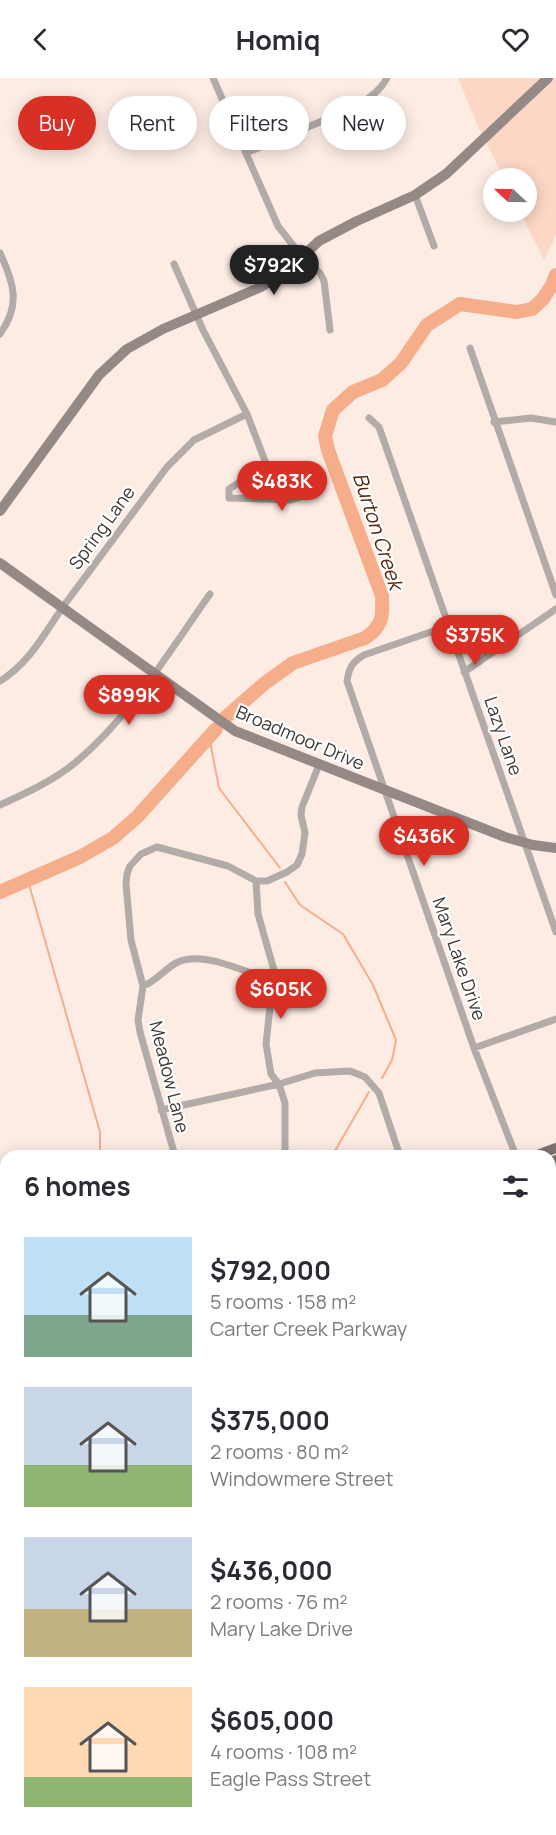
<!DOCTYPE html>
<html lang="en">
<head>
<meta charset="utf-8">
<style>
	body { margin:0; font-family:Manrope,sans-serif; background:#f2f2f3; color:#2b2b33; height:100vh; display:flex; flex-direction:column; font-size:22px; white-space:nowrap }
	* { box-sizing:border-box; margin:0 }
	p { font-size:20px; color:#7c7c81 }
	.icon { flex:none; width:33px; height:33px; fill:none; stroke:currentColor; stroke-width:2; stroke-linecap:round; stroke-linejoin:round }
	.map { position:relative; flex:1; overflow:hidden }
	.panel { position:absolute; left:0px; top:1072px; width:556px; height:686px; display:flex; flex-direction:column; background:#fff; border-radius:18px 18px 0 0; box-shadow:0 3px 15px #0003 }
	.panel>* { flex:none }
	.top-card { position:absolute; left:18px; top:18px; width:520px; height:54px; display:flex; gap:12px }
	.needle { width:39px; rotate:292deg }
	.controls { position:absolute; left:483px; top:90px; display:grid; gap:12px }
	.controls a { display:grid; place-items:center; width:54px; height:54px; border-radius:50%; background:#fff; box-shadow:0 3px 15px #0003; font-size:30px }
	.price { position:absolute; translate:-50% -51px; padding:0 14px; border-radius:21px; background:#d93025; color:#fff; font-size:20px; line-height:39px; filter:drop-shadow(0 2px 3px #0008) }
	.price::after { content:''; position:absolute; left:50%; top:36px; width:18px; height:14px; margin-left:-9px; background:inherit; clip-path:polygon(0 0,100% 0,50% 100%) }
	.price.current { background:#222; color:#fff }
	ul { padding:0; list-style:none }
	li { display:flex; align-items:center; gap:18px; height:150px; padding:0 24px }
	li span { display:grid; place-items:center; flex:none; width:168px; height:120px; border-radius:0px; color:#555 }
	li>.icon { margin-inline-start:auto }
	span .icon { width:72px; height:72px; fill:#fffc; stroke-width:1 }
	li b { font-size:26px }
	h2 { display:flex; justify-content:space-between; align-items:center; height:72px; padding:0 24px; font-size:26px }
	.chip { padding:0 21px; border-radius:27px; background:#fff; box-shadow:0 3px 15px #0003; font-size:21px; line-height:54px }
	.chip.current { background:#d93025; color:#fff }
	header { display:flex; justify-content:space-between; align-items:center; height:78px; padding:0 24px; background:#fff; font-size:27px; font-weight:700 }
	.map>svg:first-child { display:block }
</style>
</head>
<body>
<header><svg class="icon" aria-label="back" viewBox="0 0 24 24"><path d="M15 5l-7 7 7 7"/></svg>Homiq<svg class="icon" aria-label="heart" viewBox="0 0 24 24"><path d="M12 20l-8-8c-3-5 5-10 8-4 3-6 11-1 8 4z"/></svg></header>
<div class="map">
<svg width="556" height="1757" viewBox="0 0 556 1757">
	<rect width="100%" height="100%" fill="#fcece4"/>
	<!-- green -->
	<path fill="#fcd7c5" d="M458,0H556V157L544,182L520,134H526V100H504L477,46Z"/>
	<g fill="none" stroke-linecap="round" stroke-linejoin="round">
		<!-- stream -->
		<path stroke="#f6ad89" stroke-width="2" d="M209,658L219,710L280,790
			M28,803L100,1054V1071
			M285,804L300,827L343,856L373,907L396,962L392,982L382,1000
			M332,1078L369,1014
			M550,1563L556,1570"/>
		<!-- river -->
		<path stroke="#f6ad89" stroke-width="14" d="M226,639L265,605L293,585L365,560C383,548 383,538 382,518L328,372L325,358L333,332L353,314L382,302L401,285L427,247L460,226L517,234L532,231L543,221L552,207L556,197
			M0,814L80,779L113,760L137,739L216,651"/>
		<!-- street -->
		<path stroke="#b2aba7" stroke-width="7" d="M213,0L278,148L302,179L320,195L324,203L330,252
			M246,75L358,28C369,20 381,12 387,0
			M415,117L434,168
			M0,175C14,205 21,227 0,256
			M174,186L203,252L247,336L270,396
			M470,270L556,517
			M369,340L379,349L556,854
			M494,344L531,340L556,344
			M304,388L314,392L320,407L316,414L291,422L229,420V411L248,399L281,396Z
			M448,548L364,577C352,584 349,590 347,603L474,970L516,1078
			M464,594L556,531
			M0,603C30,585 45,554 65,526C99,480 133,435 167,389L194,362L247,336
			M0,727C26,715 53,703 76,684C130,639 169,574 210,516
			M256,803L258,836L274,892L266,966L271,996L279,1006L285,1025V1078
			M143,908C157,903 165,890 178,884C204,872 249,896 274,903
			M474,970L556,941
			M161,1032L279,1006L315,995L350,993L365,999L379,1015L400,1078
			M175,1078L140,954L138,942L143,908L131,862L126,806L127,796L130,788L141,776L157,769L228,788L256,803H267L287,794L297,787L302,776L305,755L301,737L302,729L319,687
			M550,1175L556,1188
			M550,1328L556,1326
			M0,1434L6,1432
			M550,1513L556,1515
			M0,1545L6,1539
			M550,1717L556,1716
			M130,1752L131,1757
			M251,1752L252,1757"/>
		<!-- secondary -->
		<path stroke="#948985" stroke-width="10" d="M0,433L99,297L127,271L163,251L261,209L286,194L319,163L357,143L415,117L446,96L548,0
			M0,485L235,653L505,759L533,767L556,770
			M550,1608H556
			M0,1653L6,1659
			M0,1711L6,1705
			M42,1752L43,1757
			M373,1752L374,1757"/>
		<!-- primary -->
		<path stroke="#7e726c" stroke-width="10" d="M535,1078L556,1070
			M550,1085L556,1082
			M0,1311L6,1308
			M0,1324L6,1321"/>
	</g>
	<g text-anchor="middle" stroke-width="4.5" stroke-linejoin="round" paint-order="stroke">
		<!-- street labels -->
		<g font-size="18" fill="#3e3734" stroke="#fff">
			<text transform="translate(102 450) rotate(-54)" y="6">Spring Lane</text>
			<text transform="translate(503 658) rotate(71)" y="6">Lazy Lane</text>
			<text transform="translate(300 660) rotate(23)" y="6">Broadmoor Drive</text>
			<text transform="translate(459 881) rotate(71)" y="6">Mary Lake Drive</text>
			<text transform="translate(169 999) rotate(76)" y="6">Meadow Lane</text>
		</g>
		<!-- water labels -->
		<g font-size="20" font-style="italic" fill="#56280f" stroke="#fff">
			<text transform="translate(378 453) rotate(72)" y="7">Burton Creek</text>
		</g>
	</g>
</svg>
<div class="controls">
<a><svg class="needle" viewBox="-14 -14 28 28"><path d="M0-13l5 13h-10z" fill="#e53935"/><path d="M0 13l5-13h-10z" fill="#7c7c81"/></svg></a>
</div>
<b class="price current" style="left:274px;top:218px">$792K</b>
<b class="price" style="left:282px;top:434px">$483K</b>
<b class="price" style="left:475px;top:588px">$375K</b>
<b class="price" style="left:129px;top:648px">$899K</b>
<b class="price" style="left:424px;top:789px">$436K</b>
<b class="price" style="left:281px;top:942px">$605K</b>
<div class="top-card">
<a class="chip current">Buy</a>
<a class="chip">Rent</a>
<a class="chip">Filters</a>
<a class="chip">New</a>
</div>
<section class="panel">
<h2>6 homes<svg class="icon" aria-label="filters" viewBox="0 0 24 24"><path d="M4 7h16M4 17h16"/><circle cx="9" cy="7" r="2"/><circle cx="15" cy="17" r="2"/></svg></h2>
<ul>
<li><span style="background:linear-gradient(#bfe0f5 65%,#7fa58c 0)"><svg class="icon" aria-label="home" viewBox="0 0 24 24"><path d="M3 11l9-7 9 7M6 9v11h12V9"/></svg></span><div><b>$792,000</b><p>5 rooms · 158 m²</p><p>Carter Creek Parkway</p></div></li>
<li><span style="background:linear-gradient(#c9d6e8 65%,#8fb573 0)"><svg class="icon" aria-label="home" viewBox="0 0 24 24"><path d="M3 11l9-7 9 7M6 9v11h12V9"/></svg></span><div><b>$375,000</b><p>2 rooms · 80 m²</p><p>Windowmere Street</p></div></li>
<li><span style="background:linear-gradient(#c9d6e8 60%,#c2b280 0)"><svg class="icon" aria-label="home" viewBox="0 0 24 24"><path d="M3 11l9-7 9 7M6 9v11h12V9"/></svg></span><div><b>$436,000</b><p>2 rooms · 76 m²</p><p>Mary Lake Drive</p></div></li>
<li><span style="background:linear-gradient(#ffd9b3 75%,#8fb573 0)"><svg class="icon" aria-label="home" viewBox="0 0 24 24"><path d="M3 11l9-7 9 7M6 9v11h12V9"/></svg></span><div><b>$605,000</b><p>4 rooms · 108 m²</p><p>Eagle Pass Street</p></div></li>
</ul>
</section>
</div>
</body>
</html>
